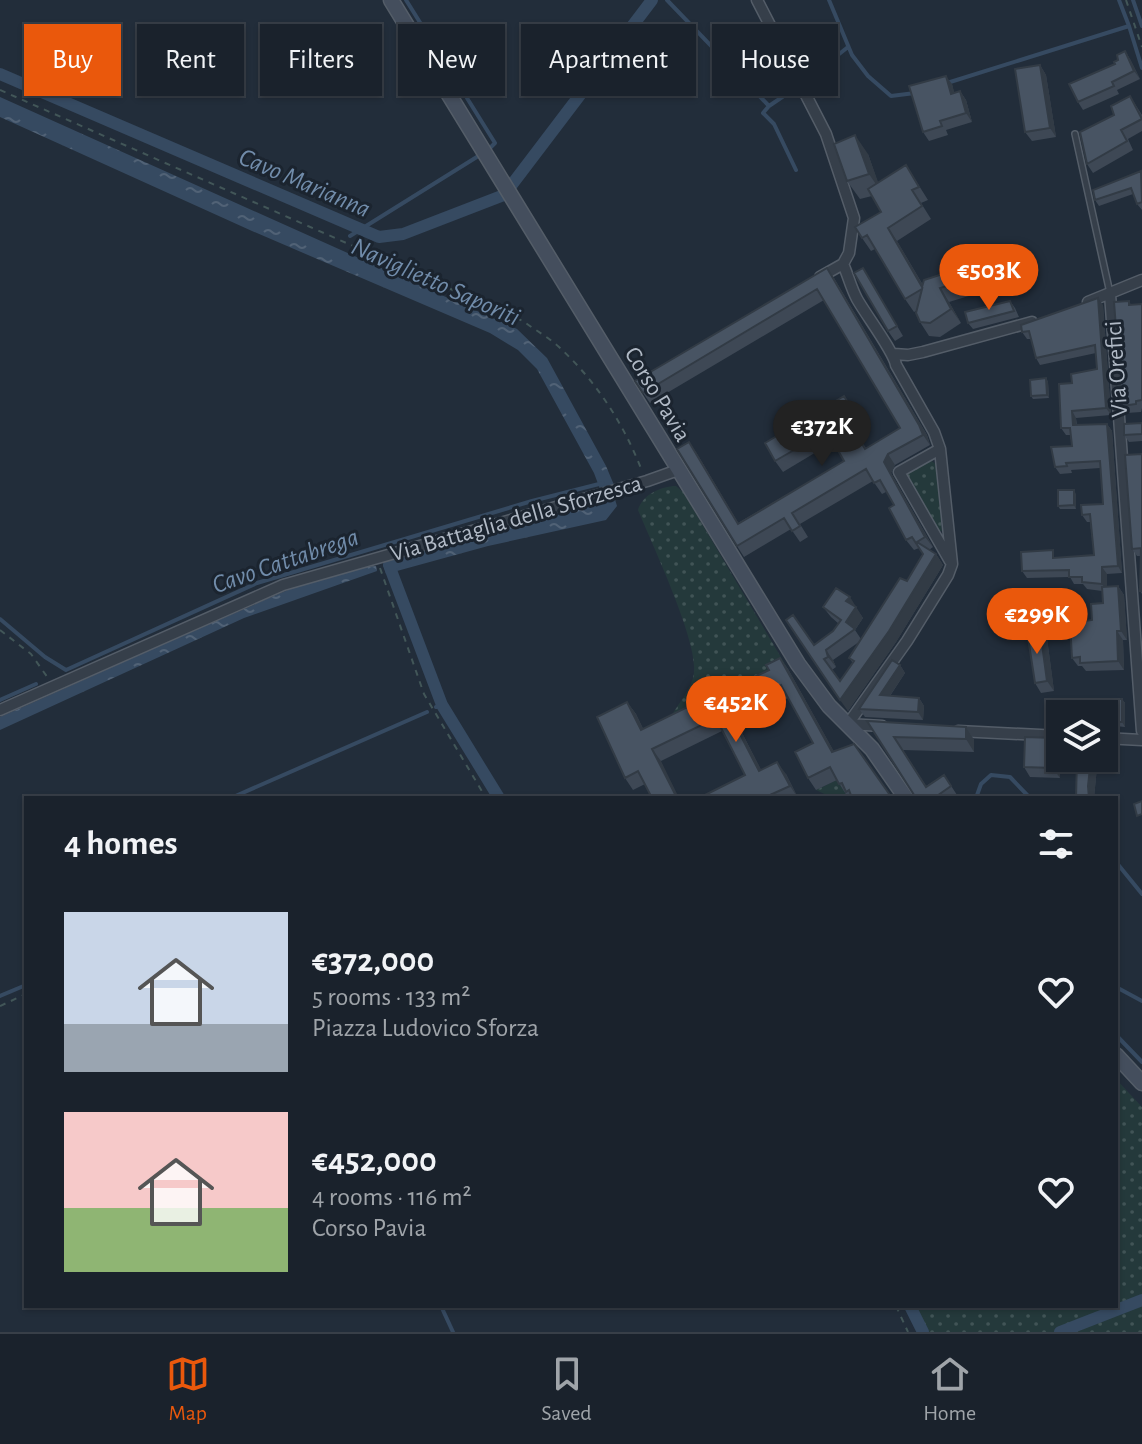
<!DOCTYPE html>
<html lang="en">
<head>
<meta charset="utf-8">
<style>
	body { margin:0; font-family:"Alegreya Sans",sans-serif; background:#232a34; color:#f1f3f6; height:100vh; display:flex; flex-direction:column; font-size:30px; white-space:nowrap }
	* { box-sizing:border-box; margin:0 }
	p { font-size:26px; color:#9fa4a9 }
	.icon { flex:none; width:44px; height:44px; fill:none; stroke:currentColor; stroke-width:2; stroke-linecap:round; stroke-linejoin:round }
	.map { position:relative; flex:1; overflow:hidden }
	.details { position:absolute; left:24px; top:796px; width:1094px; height:512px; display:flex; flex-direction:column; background:#1a222c; border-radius:0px; box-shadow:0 2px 6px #0004,0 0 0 2px #383f48 }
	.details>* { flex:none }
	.guide { position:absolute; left:24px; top:24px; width:1094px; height:72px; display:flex; gap:16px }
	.fabs { position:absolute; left:1046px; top:700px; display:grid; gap:16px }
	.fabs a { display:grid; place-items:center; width:72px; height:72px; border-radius:0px; background:#1a222c; box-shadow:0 2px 6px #0004,0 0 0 2px #383f48; font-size:40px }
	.price { position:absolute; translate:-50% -68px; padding:0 18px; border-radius:28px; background:#ea580c; color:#fff; font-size:26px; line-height:52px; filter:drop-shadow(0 2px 4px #0008) }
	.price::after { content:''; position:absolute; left:50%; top:48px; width:24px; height:18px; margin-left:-12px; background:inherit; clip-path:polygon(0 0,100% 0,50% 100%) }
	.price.current { background:#222; color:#fff }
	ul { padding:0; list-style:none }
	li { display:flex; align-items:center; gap:24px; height:200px; padding:0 40px }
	li span { display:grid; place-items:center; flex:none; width:224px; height:160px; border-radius:0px; color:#555 }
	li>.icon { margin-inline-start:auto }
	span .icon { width:96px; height:96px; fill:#fffc; stroke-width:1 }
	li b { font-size:34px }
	h2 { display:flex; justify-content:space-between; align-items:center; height:96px; padding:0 40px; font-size:34px }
	.chip { padding:0 28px; border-radius:0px; background:#1a222c; box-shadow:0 2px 6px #0004,0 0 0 2px #383f48; font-size:28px; line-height:72px }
	.chip.current { background:#ea580c; color:#fff }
	.tabs { display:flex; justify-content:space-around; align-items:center; height:112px; border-top:2px solid #383f48; background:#1a222c; font-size:22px; color:#9fa4a9 }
	.tabs a { display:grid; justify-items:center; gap:4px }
	.tabs .current { color:#ea580c }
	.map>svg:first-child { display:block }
</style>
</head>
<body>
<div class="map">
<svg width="1142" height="1332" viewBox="0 0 1142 1332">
	<defs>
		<pattern id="green-dots" width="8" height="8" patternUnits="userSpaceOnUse" patternTransform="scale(2)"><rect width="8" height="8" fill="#24393b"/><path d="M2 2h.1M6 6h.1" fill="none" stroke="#415456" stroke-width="1.8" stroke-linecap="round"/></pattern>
		<pattern id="water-ripples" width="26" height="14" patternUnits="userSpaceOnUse" patternTransform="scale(2)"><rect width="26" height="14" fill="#364a61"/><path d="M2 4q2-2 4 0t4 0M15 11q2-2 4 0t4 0" fill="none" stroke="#516276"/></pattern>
	</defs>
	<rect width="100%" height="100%" fill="#222d3a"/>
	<!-- green -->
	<path fill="url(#green-dots)" d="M930,460L937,465L942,531H938L905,476V472Z
		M676,486L683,492L788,669L672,715C679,703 694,685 694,671C697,639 652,544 638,510C642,495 661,486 676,486Z
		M839,779L852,798H833L816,790Z
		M1116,1079L1142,1107V1332H927L914,1306H1116Z"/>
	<!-- water -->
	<path fill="url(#water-ripples)" d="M0,97L517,329L547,358L606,466L614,485L600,489L594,473L537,369L518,350L490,333L252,231L0,117Z
		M613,493L617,506L606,520L488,546L386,574L383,564L394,556L603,502L604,496Z
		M376,566L377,571L244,618L0,730V717C81,682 160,644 242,610C284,592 329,569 376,566Z"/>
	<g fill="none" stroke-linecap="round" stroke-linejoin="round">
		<!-- stream -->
		<path stroke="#364a61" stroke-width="4" d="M406,0L495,143L487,151
			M667,0L769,106L797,87
			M829,0L852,55L868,76L891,96L915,93
			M1119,0L1129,26
			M1133,0L1142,26
			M804,82L848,47
			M947,83L1129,26L1142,68
			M769,106L763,113L774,124L796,170
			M350,236L480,155
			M0,619L45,657L66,670L257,583L532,501L603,483
			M0,700L36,684
			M436,707L442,705
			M231,798L427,712
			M976,798L981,784L991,775L1010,777L1030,798
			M1116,862L1142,894
			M1116,987L1142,1001
			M0,996L26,985
			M1116,1035L1142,1062
			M441,1306L453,1332"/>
		<!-- canal -->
		<path stroke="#364a61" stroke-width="12" d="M0,74L379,237L403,234L504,195L652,0
			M395,563L389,565L442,705L499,798
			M910,1306L923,1332
			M1060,1332L1142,1300"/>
		<!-- service casing -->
		<g stroke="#545d68" stroke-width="8">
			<path id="service" d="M1075,134L1110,293"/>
		</g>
		<!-- minor casing -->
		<g stroke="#545d68" stroke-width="13">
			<path id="minor" d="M757,0L826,134L854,218L849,253L843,264L820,277
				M843,264C848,275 851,288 857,299C866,315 894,352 896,365L934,432L940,449L952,564L948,575L907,641L848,724
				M1110,294L1142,731
				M1088,302L1142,280
				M894,354L908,355L923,352L1032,322
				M940,449L899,472L950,561
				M0,710L283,585L647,481L678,470
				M848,724L882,726
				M958,731L1060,736
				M1104,738L1142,740"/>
		</g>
		<!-- secondary casing -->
		<g stroke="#545d68" stroke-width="17">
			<path id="secondary" d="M391,0L798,664L829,706L872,749L906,798
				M1116,1055L1142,1083"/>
		</g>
		<!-- path -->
		<path stroke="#425658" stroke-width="2" stroke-dasharray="6 6" stroke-linecap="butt" d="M1126,0L1142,47
			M0,90L523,321C535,330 548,337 559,347C596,381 624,424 642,471
			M380,568L424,694L486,798
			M0,630L31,654L48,678
			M0,1006L26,994
			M896,1306L908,1332"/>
		<!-- service -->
		<use href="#service" stroke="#363f4a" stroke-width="5"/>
		<!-- minor -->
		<use href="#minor" stroke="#363f4a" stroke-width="10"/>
		<!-- secondary -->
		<use href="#secondary" stroke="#444e5d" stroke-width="14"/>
	</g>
	<!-- wall -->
	<path fill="#3e4855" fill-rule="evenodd" d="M1125,51L1130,59L1140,79L1117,90L1119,94L1083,110L1078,102L1115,64Z
		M1040,65L1046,75L1056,137L1032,141L1025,132Z
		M952,84L954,93L960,91L966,100L972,122L946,130L948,135L929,141L923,132Z
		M1130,96L1142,115V131L1128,139L1133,150L1093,173L1087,164L1114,115Z
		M868,154L878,183L906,165L928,200L921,203L931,219L897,241L923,285L958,269L967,282L972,295L949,302L961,323L940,337L929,336L920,322L916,311L914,312L905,299L875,249L871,251L862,238L881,212L872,196L860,199L847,181Z
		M1142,172V210L1137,204L1133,194L1099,206L1095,200Z
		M863,268L903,336L895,341L888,331Z
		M834,278L927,435L930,445L895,465L891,473L933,547L929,550L936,554L943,565L896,642L848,711L814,645L833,631L839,624L831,617L823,607H857L856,608L863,618L855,630L861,639L907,581L923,554L919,548L914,550L906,540L894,505L886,492L882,494L873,481L800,524L808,537L800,542L791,529L744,557L737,546L696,452L738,523L844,461L833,442L783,472L775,461L844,396L863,425L854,430L866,448L900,428L824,300L650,403L643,393ZM859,642L849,658L853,663L840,681L832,670L836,667L833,660Z
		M1010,301L1015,308L1019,317L973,329L968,323Z
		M1129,301L1131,305L1142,304V408L1141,412L1127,413L1122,406Z
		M1103,305L1111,415L1076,418L1077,425L1107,424L1112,431L1122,573L1107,574V587L1118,586L1124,595L1127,640H1123L1124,670L1086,671L1082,666H1078L1072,658L1103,603L1102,591L1087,589L1083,584H1074L1070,577L1027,578L1022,571L1058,558L1094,555L1090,522H1087L1082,515L1103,504L1100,468L1071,470L1072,473L1060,474L1055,467L1072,446L1070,435H1066L1061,428L1072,383L1097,369L1096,353L1040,365L1036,358L1031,339H1027L1022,332Z
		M1046,378L1048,382L1049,398L1033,399L1031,396Z
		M1142,423V441L1129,442L1124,435Z
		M1142,454V594L1140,591V556H1137L1132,549Z
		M1076,494V509H1060L1058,506Z
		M1047,638L1054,691L1041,693L1035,683Z
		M780,658L788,669L834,752L892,798H851L849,795L847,796L837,780L816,790L808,778L813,743L788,698L737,723L761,770L786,774L798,798H699L745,775L722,731L661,761L645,784L633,790L625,778L627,702L636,714L643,729L769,670Z
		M900,665L905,673L890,696L919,698L924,706L923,720L865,717L859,709Z
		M1122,699L1125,703V727L1115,726L1111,722L1112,713H1110L1106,708Z
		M867,721L966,727L974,740V752L903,750L926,786L944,775L959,798H916Z
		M1054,738L1060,746V778L1030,777L1024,767Z
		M1107,746L1106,766L1097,767L1094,798H1076L1077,758Z"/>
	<!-- shaded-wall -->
	<path fill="#323b45" d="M1125,51L1130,59L1140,79L1134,71Z
		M1040,65L1046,75L1056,137L1050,128Z
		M946,76L952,84L957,102L951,94Z
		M960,91L966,100L972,122L966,113Z
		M855,135L868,154L882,193L869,174Z
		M888,228L897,241L932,301L922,287Z
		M827,268L927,435L930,445L923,435Z
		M958,269L967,282L972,295L963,281Z
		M940,288L949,302L961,323L951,309Z
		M1098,298L1103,305L1111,415L1106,408Z
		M1046,378L1048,382L1049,398L1047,395Z
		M1072,411L1076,418L1077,432L1073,425Z
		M1107,424L1112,431L1122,573L1118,566Z
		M689,442L696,452L745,534L738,524Z
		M888,454L895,465L891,473L933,547L925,537L884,462Z
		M1074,490L1076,494V509L1074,505Z
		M936,554L943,565L896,642L848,711L840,700Z
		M1102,567L1107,574V591L1102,584Z
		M1118,586L1124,595L1127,640L1121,631Z
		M850,597L863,618L855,630L846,622V601Z
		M1040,629L1047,638L1054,691L1047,681Z
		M1117,631L1123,640L1124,670L1118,661Z
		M826,650L833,660L836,667L828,657Z
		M780,658L788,669L841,764L832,752Z
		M900,665L905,673L885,703L880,695Z
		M919,698L924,706L923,720L918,712Z
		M1122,699L1125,703V727L1122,722Z
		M627,702L636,714L650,742L641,730Z
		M1081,703L1086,710V714H1081Z
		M728,711L737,723L768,783L759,771Z
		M966,727L974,740V752L966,739Z
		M1054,738L1060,746V778L1053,768Z
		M1104,743L1107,746L1106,766L1100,758H1104Z
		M652,749L661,761L679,798H677Z
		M1091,759L1097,767L1094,798H1089L1088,786Z
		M777,762L786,774L798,798L790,786Z"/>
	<!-- building -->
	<path fill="#485463" stroke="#323b45" stroke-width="2" d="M1125,51L1134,71L1112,82L1114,86L1078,102L1069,84L1115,64L1114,62L1118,60L1117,55Z
		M1040,65L1050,128L1025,132L1015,69Z
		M946,76L951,94L960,91L966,113L940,121L942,126L923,132L909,86Z
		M1130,96L1142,119L1121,130L1127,141L1087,164L1080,132L1114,115L1111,106Z
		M855,135L869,174L847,181L834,144Z
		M906,165L919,187L912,190L922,206L888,228L922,287L924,280L958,269L963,281L940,288L951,309L930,323L920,322L916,313L922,289L905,299L867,235L862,238L855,227L881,212L868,189Z
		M1141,171L1142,202L1137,204L1131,188L1095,200L1093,190Z
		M827,268L919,425L923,435L888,454L884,462L925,537L917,542L936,554L889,631L840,700L786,620L793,615L814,645L833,631L841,620L823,607L836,588L850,597L846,601L856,607L846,622L855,629L826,650L828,657L824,659L840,681L854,661L849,658L900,578L907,581L923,554L912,537L906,540L889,508L894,505L880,480L874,483L866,469L792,513L800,526L792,531L784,518L737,546L677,449L689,442L738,524L844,461L827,431L775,461L765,443L844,396L855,414L847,419L865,449L900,428L817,289L643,393L635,381Z
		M863,268L897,326L888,331L854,273Z
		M1098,298L1106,408L1072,411L1073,425L1107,424L1118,566L1102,567V584L1082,582V577H1069V570L1022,571L1021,552L1053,550V558L1094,555L1090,514L1082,515L1081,505L1103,504L1100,461L1066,463L1067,466L1055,467L1051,447L1072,446L1070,428H1061L1059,384L1072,383L1071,374L1097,369L1095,345L1036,358L1029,331L1022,332L1021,325Z
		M1010,301L1014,311L968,323L965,312Z
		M1129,301V305L1142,304V400L1136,401V404L1122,406L1114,302Z
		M1046,378L1047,395L1031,396L1030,380Z
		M1142,423V434L1124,435V424Z
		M1142,454V591H1140L1141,548L1132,549L1125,455Z
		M1058,490H1074V505L1058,506Z
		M1118,586L1121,631H1117L1118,661L1080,663V657L1072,658L1070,623L1092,620L1091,604L1103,603L1102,587Z
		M1040,629L1047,681L1035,683L1027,631Z
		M780,658L832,752L854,744L892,798H852L849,790L846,792L842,783L839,784L830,767L808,778L795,752L813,743L781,685L728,711L759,771L777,762L790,786L770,795L772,798H699L745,775L716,718L652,749L677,798H652L638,771L625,778L597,717L627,702L641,730L710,696L709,693L722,686L725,691L769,670L766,665Z
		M892,660L900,665L880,695L919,698L918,712L859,709Z
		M1106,699H1122V722H1111L1112,708H1106Z
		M1058,702L1081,703V714H1060V718L1058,717Z
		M867,721L966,727V739L894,737L926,787L944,775L951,786L934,798H916Z
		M1025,737L1054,738L1053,768L1024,767Z
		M1077,758H1097L1091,759L1088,786L1089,798H1076Z
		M1051,796H1062L1061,798H1050Z
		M1142,801V814L1137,816L1134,804Z"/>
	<g text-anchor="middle" stroke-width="6" stroke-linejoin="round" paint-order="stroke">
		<!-- street labels -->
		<g font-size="24" fill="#b1bac6" stroke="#1b242f">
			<text transform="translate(1116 369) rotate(-94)" y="8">Via Orefici</text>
			<text transform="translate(658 394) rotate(59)" y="8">Corso Pavia</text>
			<text transform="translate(516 518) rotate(-16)" y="8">Via Battaglia della Sforzesca</text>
		</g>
		<!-- water labels -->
		<g font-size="26" font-style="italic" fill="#718caa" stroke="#1b242f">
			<text transform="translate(305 182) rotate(23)" y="9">Cavo Marianna</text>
			<text transform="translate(436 281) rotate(24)" y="9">Naviglietto Saporiti</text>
			<text transform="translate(285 560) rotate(-19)" y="9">Cavo Cattabrega</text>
		</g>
	</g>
</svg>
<div class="fabs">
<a><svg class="icon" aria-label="layers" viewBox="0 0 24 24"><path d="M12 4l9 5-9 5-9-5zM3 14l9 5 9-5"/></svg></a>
</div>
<b class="price" style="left:989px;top:312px">€503K</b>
<b class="price current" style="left:822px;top:468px">€372K</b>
<b class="price" style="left:1037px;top:656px">€299K</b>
<b class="price" style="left:736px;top:744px">€452K</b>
<div class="guide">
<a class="chip current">Buy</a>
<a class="chip">Rent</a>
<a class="chip">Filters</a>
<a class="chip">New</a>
<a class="chip">Apartment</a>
<a class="chip">House</a>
</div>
<section class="details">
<h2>4 homes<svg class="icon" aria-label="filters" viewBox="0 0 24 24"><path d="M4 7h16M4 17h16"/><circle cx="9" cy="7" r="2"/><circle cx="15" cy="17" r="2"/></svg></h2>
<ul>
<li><span style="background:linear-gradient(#c9d6e8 70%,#9aa5b1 0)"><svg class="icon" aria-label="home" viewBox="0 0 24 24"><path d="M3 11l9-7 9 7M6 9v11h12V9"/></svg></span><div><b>€372,000</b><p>5 rooms · 133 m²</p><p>Piazza Ludovico Sforza</p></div><svg class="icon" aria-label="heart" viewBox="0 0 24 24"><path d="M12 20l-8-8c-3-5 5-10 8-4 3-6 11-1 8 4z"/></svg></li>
<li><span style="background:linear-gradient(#f6c9c9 60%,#8fb573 0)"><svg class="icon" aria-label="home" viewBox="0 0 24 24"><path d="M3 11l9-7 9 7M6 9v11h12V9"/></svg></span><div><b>€452,000</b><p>4 rooms · 116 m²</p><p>Corso Pavia</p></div><svg class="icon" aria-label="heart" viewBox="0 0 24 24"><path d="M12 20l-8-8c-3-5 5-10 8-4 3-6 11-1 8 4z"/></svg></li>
</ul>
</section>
</div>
<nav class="tabs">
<a class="current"><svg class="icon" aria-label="map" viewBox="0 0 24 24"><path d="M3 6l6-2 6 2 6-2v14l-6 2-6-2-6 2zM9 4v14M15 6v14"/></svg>Map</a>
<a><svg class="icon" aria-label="saved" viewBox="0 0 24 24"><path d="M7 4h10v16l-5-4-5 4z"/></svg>Saved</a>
<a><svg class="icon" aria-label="home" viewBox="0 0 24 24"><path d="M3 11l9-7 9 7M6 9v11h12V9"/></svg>Home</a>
</nav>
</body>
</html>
